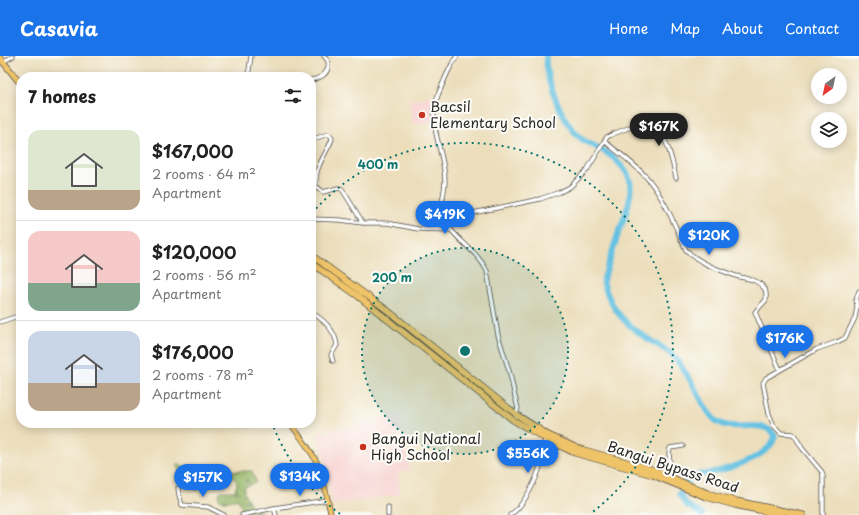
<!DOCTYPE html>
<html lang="en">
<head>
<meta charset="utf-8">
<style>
	body { margin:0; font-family:"Playpen Sans",sans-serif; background:#f2f2f2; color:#222; height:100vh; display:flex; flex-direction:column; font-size:15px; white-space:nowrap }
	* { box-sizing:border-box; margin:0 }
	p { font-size:13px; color:#767676 }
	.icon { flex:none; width:22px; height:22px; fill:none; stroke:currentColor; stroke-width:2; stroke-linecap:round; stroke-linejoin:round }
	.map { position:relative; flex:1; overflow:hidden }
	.panel { position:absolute; left:16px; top:16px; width:300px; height:356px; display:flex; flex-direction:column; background:#fff; border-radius:16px; box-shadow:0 2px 10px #0003 }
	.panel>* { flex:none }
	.needle { width:26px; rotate:213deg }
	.controls { position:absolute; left:811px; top:12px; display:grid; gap:8px }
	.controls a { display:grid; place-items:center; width:36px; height:36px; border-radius:50%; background:#fff; box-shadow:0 2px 10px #0003; font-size:20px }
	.price { position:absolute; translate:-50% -34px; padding:0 9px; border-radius:14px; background:#1a73e8; color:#fff; font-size:13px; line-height:26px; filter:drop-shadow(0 1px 2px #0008) }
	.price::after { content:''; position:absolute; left:50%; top:24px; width:12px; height:9px; margin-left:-6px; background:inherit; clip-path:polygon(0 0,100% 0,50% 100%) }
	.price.active { background:#222; color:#fff }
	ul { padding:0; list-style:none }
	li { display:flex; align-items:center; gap:12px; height:100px; padding:0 12px }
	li+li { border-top:1px solid #e0e0e0 }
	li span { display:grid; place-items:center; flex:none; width:112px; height:80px; border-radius:12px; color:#555 }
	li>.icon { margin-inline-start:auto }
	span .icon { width:48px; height:48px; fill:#fffc; stroke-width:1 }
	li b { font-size:17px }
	h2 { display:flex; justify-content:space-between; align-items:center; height:48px; padding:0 12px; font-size:17px }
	header { display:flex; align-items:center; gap:24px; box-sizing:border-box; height:56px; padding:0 20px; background:#1a73e8; color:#fff }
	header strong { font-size:19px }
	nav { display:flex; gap:22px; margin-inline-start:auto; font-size:14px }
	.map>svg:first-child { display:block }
</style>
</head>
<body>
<header>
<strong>Casavia</strong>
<nav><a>Home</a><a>Map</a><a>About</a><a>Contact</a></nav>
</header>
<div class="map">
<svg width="859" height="459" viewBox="0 0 859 459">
	<defs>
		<pattern id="forest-firs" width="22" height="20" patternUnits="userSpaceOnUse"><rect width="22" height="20" fill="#96b669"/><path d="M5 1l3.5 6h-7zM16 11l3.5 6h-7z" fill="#7b9457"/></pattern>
	</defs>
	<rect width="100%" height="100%" fill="#fdfcf7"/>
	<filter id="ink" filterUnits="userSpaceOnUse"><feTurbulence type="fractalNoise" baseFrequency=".025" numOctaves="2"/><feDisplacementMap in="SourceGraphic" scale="8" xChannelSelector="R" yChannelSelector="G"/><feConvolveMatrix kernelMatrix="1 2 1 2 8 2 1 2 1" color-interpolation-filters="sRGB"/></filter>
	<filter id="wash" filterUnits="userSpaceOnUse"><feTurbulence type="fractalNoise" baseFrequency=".012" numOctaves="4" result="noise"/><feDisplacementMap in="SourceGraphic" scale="16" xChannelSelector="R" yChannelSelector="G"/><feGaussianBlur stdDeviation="0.9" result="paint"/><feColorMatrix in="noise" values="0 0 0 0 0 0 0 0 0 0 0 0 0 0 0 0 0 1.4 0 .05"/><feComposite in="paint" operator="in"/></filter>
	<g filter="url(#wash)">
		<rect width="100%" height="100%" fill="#ecdebb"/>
		<!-- built -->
		<path fill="#f7d0cf" d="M435,39L431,54L433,65L414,69L409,44Z
			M398,358L410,415H398L400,438L333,449L325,404L318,378Z"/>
		<!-- forest -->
		<path fill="url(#forest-firs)" stroke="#60704a" d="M178,407L185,411L187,416L192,420L197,421L217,413L229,415H252L256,426L244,431V437L253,452L263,457V459H237L241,456L242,452L237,442L226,446L219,443V437L221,435H235L237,428C236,425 235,422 231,421C225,419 209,423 202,425L197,435L191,430L178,412Z"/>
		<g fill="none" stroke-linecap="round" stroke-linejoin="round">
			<!-- river -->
			<path stroke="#64c1e2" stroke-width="6" d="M546,0C544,24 564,70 583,84C591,89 600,92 607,97C616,103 628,115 630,125C633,143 624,162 618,178C613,194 608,209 603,225C611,255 625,268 651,285C659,290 670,295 676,303C682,311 689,321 694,331C701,342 707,359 718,366C736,377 764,361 775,380C771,401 728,413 710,417C705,419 697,417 692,421C687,425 683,433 679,438L687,449L702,459"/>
		</g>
	</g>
	<g filter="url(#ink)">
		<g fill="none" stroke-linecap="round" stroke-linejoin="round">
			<!-- minor casing -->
			<g stroke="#484641" stroke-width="5">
				<path id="minor" d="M457,0C451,8 447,18 443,27C440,35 435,44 434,53C432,77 445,101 445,125C445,138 438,152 444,164C455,184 477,194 487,215L498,279L510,318L515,341L518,352L516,360
					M3,6L13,0
					M248,21L251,0
					M311,24C322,22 330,17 328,5L324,0
					M311,84L328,78L331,80L332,83C326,99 314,111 316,130L323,136L338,132L342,133L363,167
					M604,85C619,97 635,108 648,123C665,143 675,170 686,194C699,207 719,214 736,220C746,223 758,223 764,232C767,235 766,240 766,244L755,256L780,314
					M311,163L340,164L363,167H387L418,173L451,174
					M444,163L540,143L560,136L570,131L587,114L607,81L613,78L646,65L651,76C654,77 659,77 662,80C669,87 674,113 676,122
					M311,259L314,258C325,265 335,275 337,289L331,299L333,305
					M0,266L21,259
					M663,420L670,408L669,397L670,392L683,390
					M178,432L179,439L182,449L208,451L224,459
					M388,451V459
					M274,452L276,459
					M242,459L274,452L328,444
					M510,459C524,450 537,423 541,407C543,399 542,390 546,382
					M823,459V420L822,416L802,392L795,380L793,378L781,377L774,370L769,358L763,327L766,322L817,293L837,286L845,282L855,262L857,251L856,244L859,235"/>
			</g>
			<!-- major casing -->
			<g stroke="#484641" stroke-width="6">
				<path id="major" d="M290,367C299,379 309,391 316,405C324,422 327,441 331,459"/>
			</g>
			<!-- highway casing -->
			<g stroke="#484641" stroke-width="7">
				<path id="highway" d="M0,2L21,28
					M311,199L387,254L517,359L548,379L577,392L654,414L707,437L736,445L803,459
					M311,207L358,240L513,364L546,383L575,397L653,419L706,441L735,449L782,459"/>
			</g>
			<!-- minor -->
			<use href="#minor" stroke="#fff" stroke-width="3.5"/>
			<!-- major -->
			<use href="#major" stroke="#efc469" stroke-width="4.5"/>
			<!-- highway -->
			<use href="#highway" stroke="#efc469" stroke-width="5.5"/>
		</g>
	</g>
	<!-- distance rings -->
	<circle cx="465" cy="295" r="103" fill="#0f766e" fill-opacity=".12"/>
	<g fill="none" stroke="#0f766e" stroke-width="2" stroke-dasharray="2 4">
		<circle cx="465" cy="295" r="103"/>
		<path d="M340 458A206 206 0 0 1 272 367M312 157A206 206 0 1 1 590 458"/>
	</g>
	<!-- markers -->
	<g fill="#c8321e" stroke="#fdfcf7" stroke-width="1.5">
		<circle cx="422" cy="59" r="4"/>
		<circle cx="363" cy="391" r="4"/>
	</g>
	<g text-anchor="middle" stroke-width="4" stroke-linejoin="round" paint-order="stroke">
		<!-- poi labels -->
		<g font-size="14" fill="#2b2b2b" stroke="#fdfcf7" text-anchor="start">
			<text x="430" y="56">Bacsil<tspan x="430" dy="16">Elementary School</tspan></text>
			<text x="371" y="388">Bangui National<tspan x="371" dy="16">High School</tspan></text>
		</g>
		<!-- street labels -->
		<g font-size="14" fill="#2b2b2b" stroke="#fdfcf7">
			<text transform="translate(673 411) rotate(18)" y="5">Bangui Bypass Road</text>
		</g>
	</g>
	<circle cx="465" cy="295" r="6" fill="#0f766e" stroke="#fdfcf7" stroke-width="2"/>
	<g font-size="12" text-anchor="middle" font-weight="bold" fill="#0f766e" stroke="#fdfcf7" stroke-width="4" stroke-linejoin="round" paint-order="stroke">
		<text x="378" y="113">400 m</text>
		<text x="392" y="226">200 m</text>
	</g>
</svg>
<div class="controls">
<a><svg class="needle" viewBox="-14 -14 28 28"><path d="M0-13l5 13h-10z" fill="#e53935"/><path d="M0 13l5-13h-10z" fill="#767676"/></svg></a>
<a><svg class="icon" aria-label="layers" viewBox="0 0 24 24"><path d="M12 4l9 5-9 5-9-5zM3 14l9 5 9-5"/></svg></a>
</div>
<b class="price active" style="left:659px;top:91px">$167K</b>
<b class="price" style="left:445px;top:179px">$419K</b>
<b class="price" style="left:709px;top:200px">$120K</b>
<b class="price" style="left:785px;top:303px">$176K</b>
<b class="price" style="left:528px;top:418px">$556K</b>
<b class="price" style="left:300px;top:441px">$134K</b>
<b class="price" style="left:203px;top:442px">$157K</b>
<section class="panel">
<h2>7 homes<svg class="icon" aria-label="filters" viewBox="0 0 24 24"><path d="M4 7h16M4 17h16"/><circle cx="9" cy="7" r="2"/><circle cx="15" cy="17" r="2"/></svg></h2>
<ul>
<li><span style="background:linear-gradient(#dfe7d0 75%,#b9a48a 0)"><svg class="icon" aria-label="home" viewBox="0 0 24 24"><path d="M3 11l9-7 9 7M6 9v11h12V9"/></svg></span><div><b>$167,000</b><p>2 rooms · 64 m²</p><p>Apartment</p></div></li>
<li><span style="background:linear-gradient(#f6c9c9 65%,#7fa58c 0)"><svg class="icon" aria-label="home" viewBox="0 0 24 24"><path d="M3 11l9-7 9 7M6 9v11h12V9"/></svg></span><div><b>$120,000</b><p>2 rooms · 56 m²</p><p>Apartment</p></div></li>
<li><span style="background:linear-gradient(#c9d6e8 65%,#b9a48a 0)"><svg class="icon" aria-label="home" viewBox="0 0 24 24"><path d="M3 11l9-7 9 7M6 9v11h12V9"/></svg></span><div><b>$176,000</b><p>2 rooms · 78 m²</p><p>Apartment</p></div></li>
</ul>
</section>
</div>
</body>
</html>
